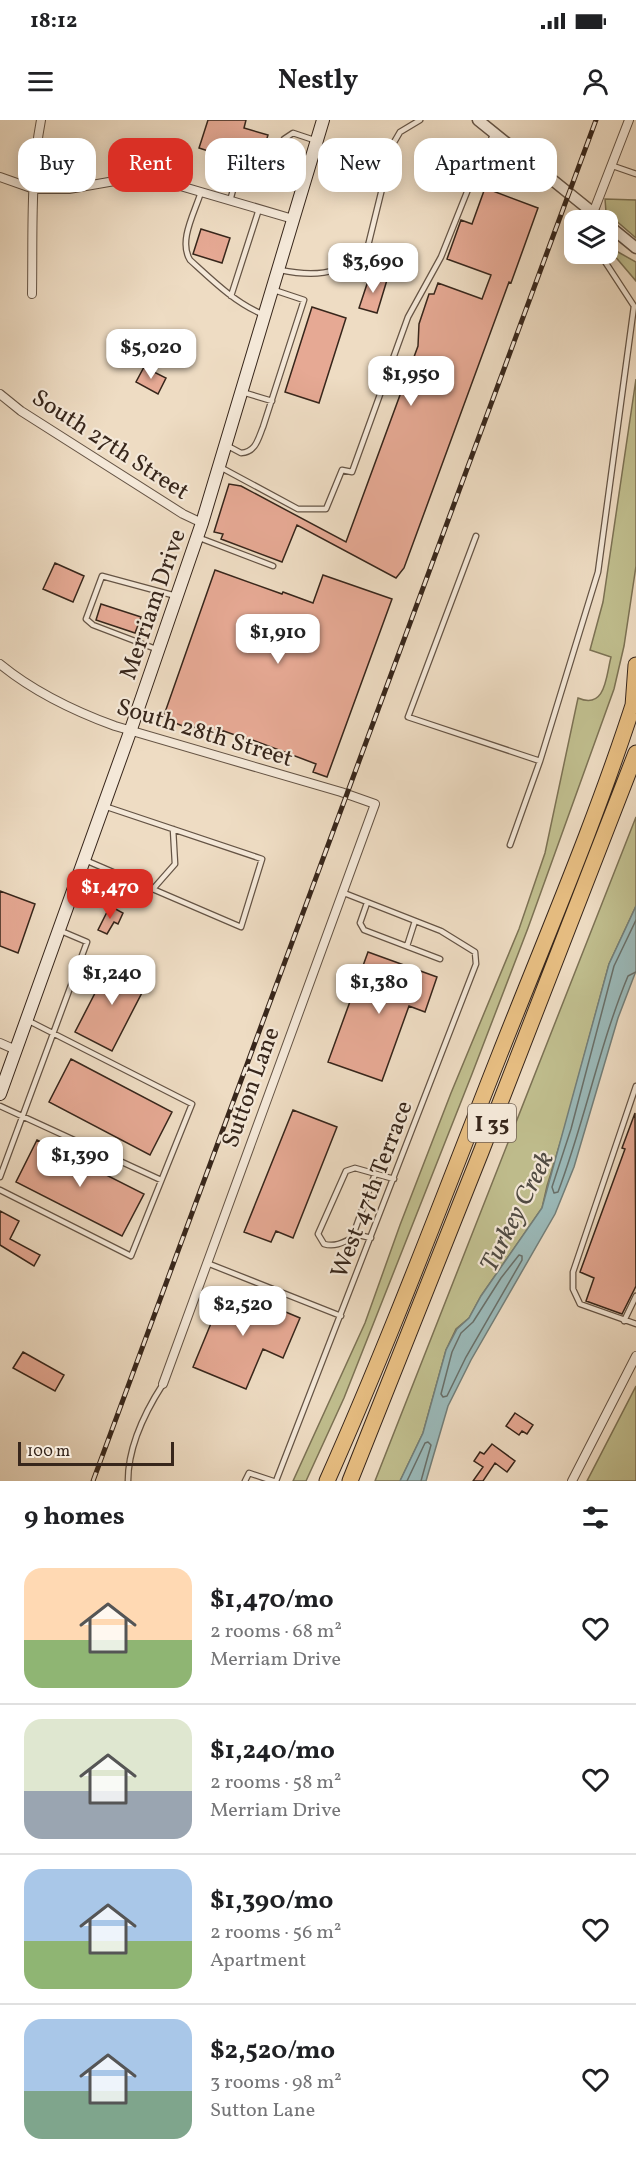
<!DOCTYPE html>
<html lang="en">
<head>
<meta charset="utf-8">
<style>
	body { margin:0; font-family:Vollkorn,serif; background:#f2f2f2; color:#202124; height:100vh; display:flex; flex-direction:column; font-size:22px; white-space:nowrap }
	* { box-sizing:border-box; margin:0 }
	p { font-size:20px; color:#757577 }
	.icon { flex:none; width:33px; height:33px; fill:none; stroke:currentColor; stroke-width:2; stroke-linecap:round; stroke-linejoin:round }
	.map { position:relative; height:1361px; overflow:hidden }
	.details { display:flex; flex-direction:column; background:#fff; flex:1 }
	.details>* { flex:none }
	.guide { position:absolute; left:18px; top:18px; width:600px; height:54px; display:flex; gap:12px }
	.fabs { position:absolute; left:564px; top:90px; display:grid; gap:12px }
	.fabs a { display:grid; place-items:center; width:54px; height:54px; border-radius:12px; background:#fff; box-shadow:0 3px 15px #0003; font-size:30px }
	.scale { position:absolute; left:18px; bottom:15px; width:156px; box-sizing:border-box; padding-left:6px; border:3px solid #37261b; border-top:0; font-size:16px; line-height:21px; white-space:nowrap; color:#37261b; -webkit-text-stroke:4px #f4e8d8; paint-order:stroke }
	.price { position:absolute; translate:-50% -51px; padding:0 14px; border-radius:12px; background:#fff; color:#222; font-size:20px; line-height:39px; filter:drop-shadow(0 2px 3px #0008) }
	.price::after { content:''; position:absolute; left:50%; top:36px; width:18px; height:14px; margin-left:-9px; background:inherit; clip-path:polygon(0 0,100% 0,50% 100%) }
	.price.active { background:#d93025; color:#fff }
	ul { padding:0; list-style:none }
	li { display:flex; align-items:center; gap:18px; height:150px; padding:0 24px }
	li+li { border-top:2px solid #e0e0e0 }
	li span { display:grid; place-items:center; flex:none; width:168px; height:120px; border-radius:18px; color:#555 }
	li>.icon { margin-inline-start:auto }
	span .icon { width:72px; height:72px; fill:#fffc; stroke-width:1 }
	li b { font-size:26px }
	h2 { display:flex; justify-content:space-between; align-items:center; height:72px; padding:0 24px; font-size:26px }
	.tag { padding:0 21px; border-radius:18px; background:#fff; box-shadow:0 3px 15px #0003; font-size:21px; line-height:54px }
	.tag.active { background:#d93025; color:#fff }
	.status { display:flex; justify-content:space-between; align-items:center; height:42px; padding:0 30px; background:#fff; direction:ltr }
	.status svg { height:16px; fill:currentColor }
	header { display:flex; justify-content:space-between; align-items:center; height:78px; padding:0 24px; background:#fff; font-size:27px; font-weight:700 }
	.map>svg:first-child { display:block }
</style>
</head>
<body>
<div class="status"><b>18:12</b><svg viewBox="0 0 49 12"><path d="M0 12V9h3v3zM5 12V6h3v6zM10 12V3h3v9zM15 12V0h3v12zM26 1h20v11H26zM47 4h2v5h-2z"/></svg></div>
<header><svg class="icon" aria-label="menu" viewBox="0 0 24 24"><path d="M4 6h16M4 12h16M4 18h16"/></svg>Nestly<svg class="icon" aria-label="person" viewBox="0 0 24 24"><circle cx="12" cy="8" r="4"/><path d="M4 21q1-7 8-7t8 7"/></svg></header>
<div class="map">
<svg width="636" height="1361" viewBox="0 0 636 1361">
	<rect width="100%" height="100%" fill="#eedcc3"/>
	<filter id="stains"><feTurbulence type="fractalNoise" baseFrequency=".00333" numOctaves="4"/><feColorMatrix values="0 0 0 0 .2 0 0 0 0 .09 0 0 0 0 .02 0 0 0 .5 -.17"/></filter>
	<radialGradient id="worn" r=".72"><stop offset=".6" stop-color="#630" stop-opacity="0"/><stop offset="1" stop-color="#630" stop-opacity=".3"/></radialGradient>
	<!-- green -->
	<path fill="#c0be8e" stroke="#7c7254" stroke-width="1.5" d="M605,79L636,80V118L606,92Z
		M618,132L636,142V161L613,134Z
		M636,259V446L624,526L614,569L528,808L472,954L344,1278L306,1361H293L365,1203L400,1105L451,973L519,809L545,733L578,578C606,590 606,556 611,537L590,530L603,482Z
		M636,697V786L609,844L565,1007L547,1066L542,1088L481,1176L469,1198L456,1209L446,1230L423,1313L402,1357L400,1361H375Z
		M636,1266V1361H587Z"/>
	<!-- water -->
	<path fill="#9bbaba" stroke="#737f7a" stroke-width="1.5" d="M636,786V851L618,898L574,1047L555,1094L471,1240L448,1286L426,1361H400L423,1313L446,1230L457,1209L469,1198L481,1176L542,1088L609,844Z"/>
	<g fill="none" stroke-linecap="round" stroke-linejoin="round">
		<!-- shore -->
		<path stroke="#69706a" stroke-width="1.5" d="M636,800L614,846L571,1009L552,1067L554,1073L558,1072C585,1001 599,926 628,856L636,852
			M519,1135L522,1136V1140L466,1237L447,1276L443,1277L441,1274L452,1232L461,1213L473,1202L501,1158Z
			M407,1361L425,1323L428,1322L431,1325L421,1361"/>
	</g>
	<!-- building -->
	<path fill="#e6a994" stroke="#37261b" stroke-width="1.5" d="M208,0H246L244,8L268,15L258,47L199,28Z
		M485,68L538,88L511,163L509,162L404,448L396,458L297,405L282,442L221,419L223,414L214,412L229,364L241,366L346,422L418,226L419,204L429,174H434L438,163L482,179L491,155L447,139L461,100L472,104Z
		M201,109L230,118L222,143L193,134Z
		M370,155L387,160L377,193L359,188Z
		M312,187L346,198L319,283L285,272Z
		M144,247L166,258L158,274L136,262Z
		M55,443L84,456L73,482L43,469Z
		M215,450L282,474L283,472L313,483L323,455L392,479L327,657L313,652L316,644L250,619L249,620L221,610L219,616L191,606L190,609L163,598Z
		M101,484L141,497L135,513L96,500Z
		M0,771L35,784L18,833L0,826Z
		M110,786L123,793L118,804L114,802L107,814L98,810Z
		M368,832L437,857L425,892L409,886L382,961L328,942Z
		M111,842L148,861L112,931L75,912Z
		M71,939L172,992L150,1035L49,982Z
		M293,990L337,1007L293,1118L276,1111L271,1122L244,1112Z
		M635,993L636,1166L622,1194L586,1181L594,1158L580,1152L625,1029L622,1028Z
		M37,1020L144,1074L122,1116L16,1062Z
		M0,1091L19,1101L10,1119L40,1135L34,1146L0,1125Z
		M226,1167L300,1198L283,1238L263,1229L246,1269L193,1247Z
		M23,1232L64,1255L55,1271L13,1248Z
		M515,1293L533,1305L527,1314L522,1311L519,1315L506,1306Z
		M492,1324L515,1341L507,1352L495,1343L483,1361H473L483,1347L474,1341L480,1332L484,1334Z"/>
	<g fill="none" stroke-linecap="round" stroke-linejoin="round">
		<!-- service casing -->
		<g stroke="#655445" stroke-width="7">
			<path id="service" d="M613,46L636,54
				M201,72C195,92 178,121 190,140C212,160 234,182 262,194
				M230,81L236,59L243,56L264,59L272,54L284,19L293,13L314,20
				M280,150C314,157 334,154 365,138L393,24L400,12L420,0
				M231,176L259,89
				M242,272L272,281
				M226,325L241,333C256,332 258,319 263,307L304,180L274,170
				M220,347L298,389H326L342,350L352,352L408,197L441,137L471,62L494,13
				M476,416L408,597L540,641L598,452L634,186L600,134
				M197,417L273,446
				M156,529L93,505L86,499L102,456L176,476
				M510,725L540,641
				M85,740L241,807L262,739L104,686
				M153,769L175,744L173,709
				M367,783L360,803L364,810L440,839
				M407,826L415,801
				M636,966L573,1152V1169L580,1184L636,1204
				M0,986L161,1060
				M0,1057L87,822L61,811
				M0,1070L131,1136L192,984L27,900
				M352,1118L375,1054
				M371,1118L359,1115C347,1120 337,1128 324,1124L318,1114L346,1051L355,1048L394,1059
				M207,1143L341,1196
				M624,1201L636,1176
				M128,1361C128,1327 145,1292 163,1264
				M245,1361L249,1353L273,1361
				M276,1361L476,844L475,832L441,811L344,773"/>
		</g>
		<!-- minor casing -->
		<g stroke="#655445" stroke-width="10">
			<path id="minor" d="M0,57L34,69H69L126,59L153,58L293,99
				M593,93L629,0
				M32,174C33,116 30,57 41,0
				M0,274L21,291L183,394L202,403
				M0,544C34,572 74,591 115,606L341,672L375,684L163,1264
				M0,923L16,930
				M572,1361L636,1236"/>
		</g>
		<!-- tertiary casing -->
		<g stroke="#655445" stroke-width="13">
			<path id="tertiary" d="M478,0L602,100
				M608,105L636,128"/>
		</g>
		<!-- secondary casing -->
		<g stroke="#37261b" stroke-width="14">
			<path id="secondary" d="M0,974L130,612L202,403L323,0"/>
		</g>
		<!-- motorway casing -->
		<g stroke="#37261b" stroke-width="17">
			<path id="motorway" d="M633,586L636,545
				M327,1361C389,1222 443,1078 499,936C546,817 597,698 636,576
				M350,1361L481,1032L636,633"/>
		</g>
		<!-- service -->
		<use href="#service" stroke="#f4e8d8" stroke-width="4.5"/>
		<!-- minor -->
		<use href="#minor" stroke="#f4e8d8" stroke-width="8"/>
		<!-- tertiary -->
		<use href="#tertiary" stroke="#f4e8d8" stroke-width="10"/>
		<!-- secondary -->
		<use href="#secondary" stroke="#f4e8d8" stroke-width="12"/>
		<!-- motorway -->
		<use href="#motorway" stroke="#e7be82" stroke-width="15"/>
		<!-- rail casing -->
		<g stroke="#37261b" stroke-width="5">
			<path id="rail" d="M93,1361L596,0"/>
		</g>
		<!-- rail -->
		<use href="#rail" stroke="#f4e8d8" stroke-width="3" stroke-dasharray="9" stroke-linecap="butt"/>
	</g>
	<g text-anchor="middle" stroke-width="4.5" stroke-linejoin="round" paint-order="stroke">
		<!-- shield labels -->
		<rect fill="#f4e8d8" stroke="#706054" stroke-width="1.5" x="468" y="984" width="48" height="38" rx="4.5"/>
		<g font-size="22" font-weight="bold" fill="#37261b">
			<text x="492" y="1011">I 35</text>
		</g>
		<!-- street labels -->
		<g font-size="24" fill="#37261b" stroke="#f4e8d8">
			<text transform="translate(111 324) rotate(33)" y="8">South 27th Street</text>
			<text transform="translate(152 484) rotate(-71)" y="8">Merriam Drive</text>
			<text transform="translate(205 612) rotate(17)" y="8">South 28th Street</text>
			<text transform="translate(250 967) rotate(-70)" y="8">Sutton Lane</text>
			<text transform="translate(371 1069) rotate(-69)" y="8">West 47th Terrace</text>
		</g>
		<!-- water labels -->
		<g font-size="26" font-style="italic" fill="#504b43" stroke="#f4e8d8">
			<text transform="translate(516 1091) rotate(-63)" y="9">Turkey Creek</text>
		</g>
	</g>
	<rect width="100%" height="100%" filter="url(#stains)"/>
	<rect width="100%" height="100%" fill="url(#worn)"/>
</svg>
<div class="fabs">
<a><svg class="icon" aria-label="layers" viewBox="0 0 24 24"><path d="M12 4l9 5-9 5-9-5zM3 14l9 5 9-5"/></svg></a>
</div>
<div class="scale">100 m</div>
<b class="price" style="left:373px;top:174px">$3,690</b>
<b class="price" style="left:151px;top:260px">$5,020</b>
<b class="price" style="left:411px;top:287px">$1,950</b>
<b class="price" style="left:278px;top:545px">$1,910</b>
<b class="price active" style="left:110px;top:800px">$1,470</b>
<b class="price" style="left:112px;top:886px">$1,240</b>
<b class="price" style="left:379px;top:895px">$1,380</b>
<b class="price" style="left:80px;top:1068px">$1,390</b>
<b class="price" style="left:243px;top:1217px">$2,520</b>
<div class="guide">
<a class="tag">Buy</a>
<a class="tag active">Rent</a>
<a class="tag">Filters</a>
<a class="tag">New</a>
<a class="tag">Apartment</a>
</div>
</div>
<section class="details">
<h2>9 homes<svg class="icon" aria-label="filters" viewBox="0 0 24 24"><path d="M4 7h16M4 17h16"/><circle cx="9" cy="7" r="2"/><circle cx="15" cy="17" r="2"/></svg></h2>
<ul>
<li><span style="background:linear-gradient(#ffd9b3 60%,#8fb573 0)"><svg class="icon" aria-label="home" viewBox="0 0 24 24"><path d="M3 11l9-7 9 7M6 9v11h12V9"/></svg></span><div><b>$1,470/mo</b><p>2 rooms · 68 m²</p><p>Merriam Drive</p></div><svg class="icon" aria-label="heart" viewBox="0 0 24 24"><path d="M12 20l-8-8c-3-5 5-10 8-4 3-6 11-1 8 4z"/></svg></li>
<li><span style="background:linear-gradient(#dfe7d0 60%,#9aa5b1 0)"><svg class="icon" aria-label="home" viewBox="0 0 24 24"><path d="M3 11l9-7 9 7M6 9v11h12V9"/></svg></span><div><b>$1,240/mo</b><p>2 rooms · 58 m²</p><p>Merriam Drive</p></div><svg class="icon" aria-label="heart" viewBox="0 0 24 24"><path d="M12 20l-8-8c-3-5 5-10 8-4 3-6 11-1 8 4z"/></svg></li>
<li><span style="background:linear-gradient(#a9c7e8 60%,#8fb573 0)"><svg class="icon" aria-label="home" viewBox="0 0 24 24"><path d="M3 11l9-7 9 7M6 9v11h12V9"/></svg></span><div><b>$1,390/mo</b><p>2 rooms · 56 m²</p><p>Apartment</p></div><svg class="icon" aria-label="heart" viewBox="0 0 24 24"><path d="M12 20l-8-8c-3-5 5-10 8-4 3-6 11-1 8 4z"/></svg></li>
<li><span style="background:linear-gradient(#a9c7e8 60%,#7fa58c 0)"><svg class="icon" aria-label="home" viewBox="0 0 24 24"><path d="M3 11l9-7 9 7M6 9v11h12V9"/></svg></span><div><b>$2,520/mo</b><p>3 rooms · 98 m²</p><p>Sutton Lane</p></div><svg class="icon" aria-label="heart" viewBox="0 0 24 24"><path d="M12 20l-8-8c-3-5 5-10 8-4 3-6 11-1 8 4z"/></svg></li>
</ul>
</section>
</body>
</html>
